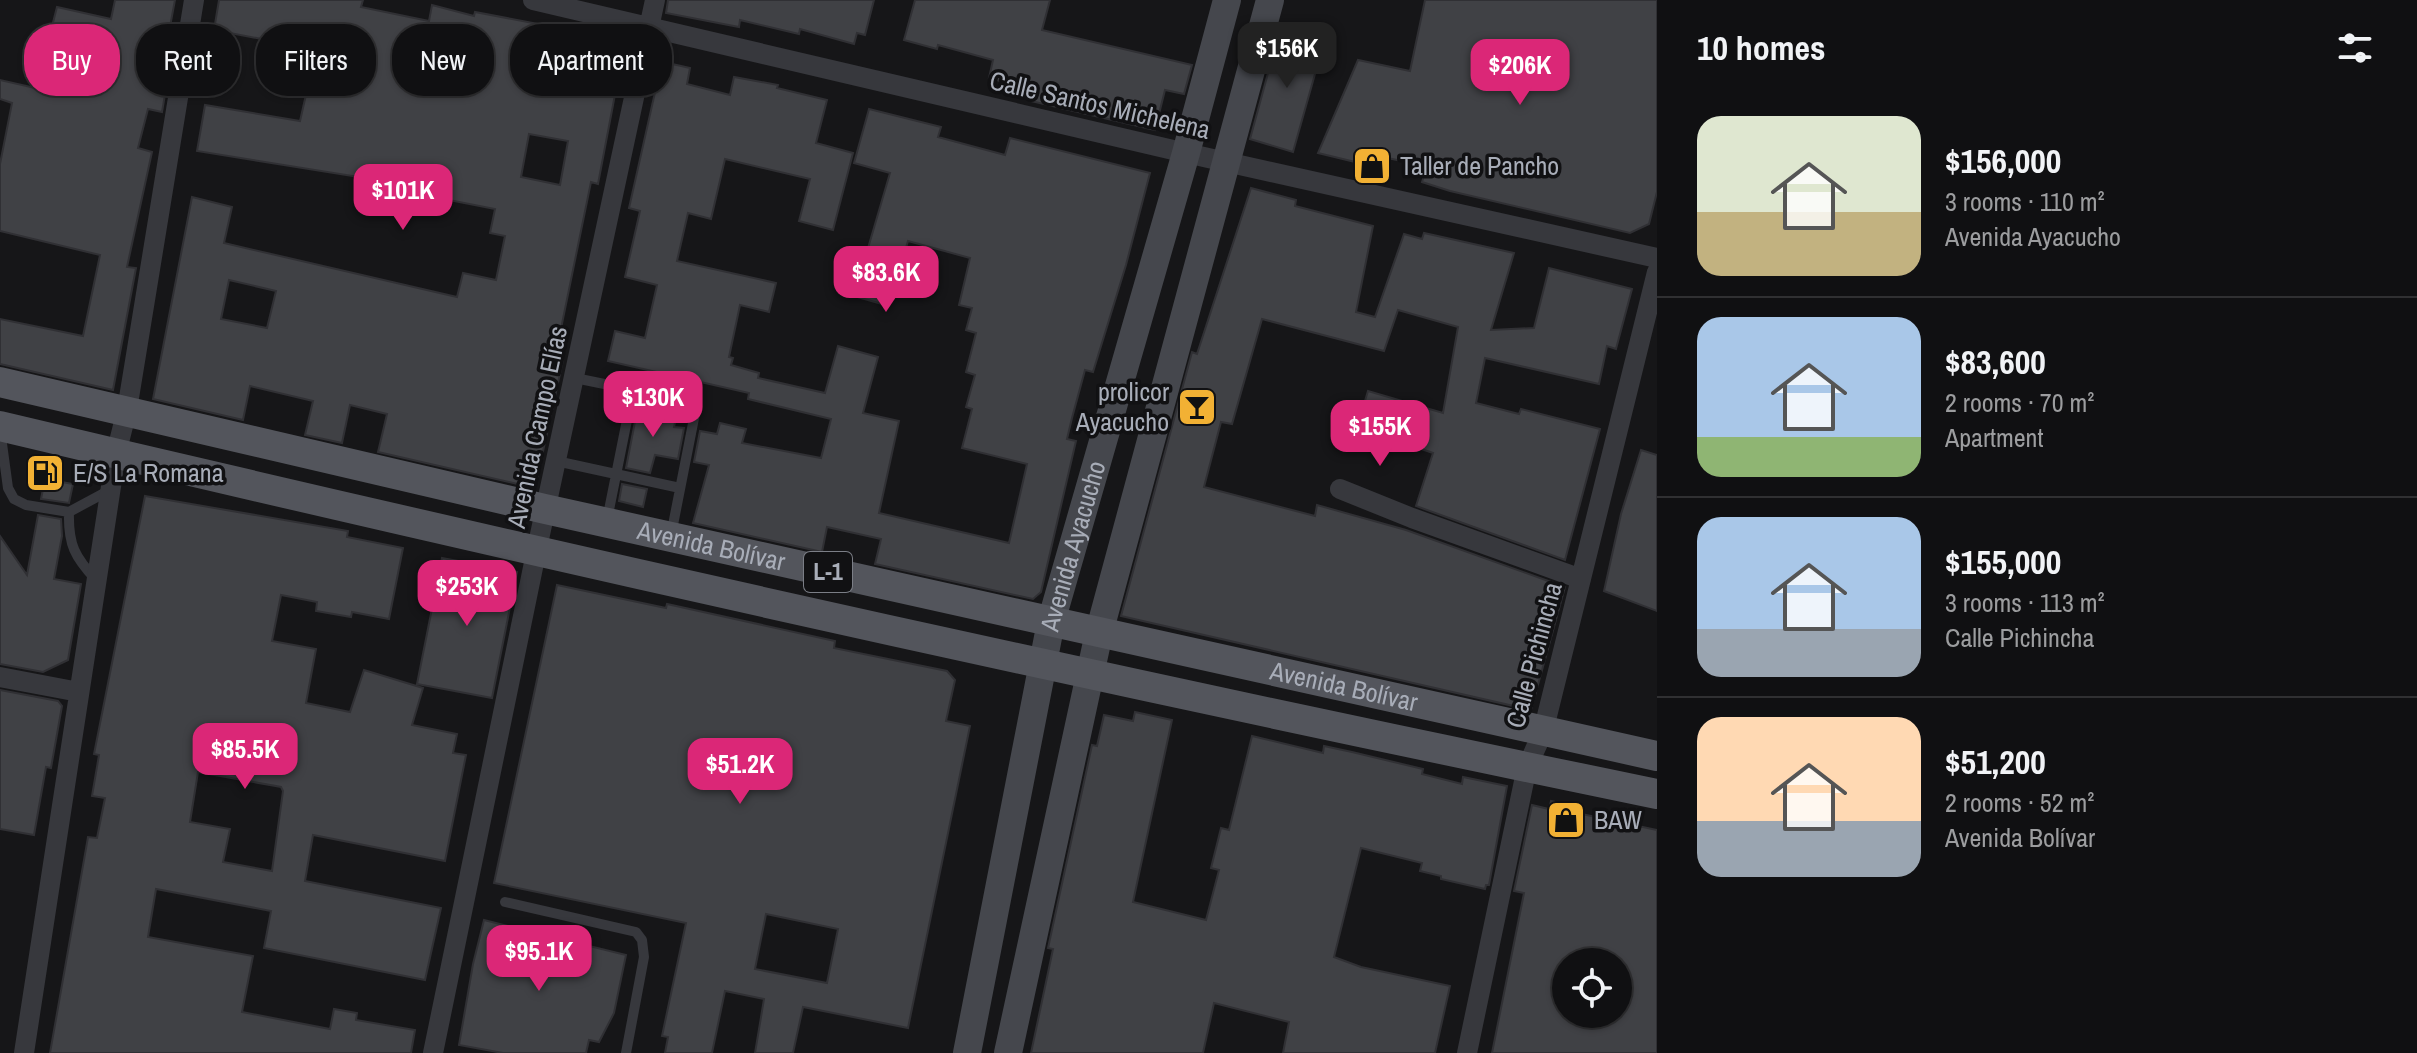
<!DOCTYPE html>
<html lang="en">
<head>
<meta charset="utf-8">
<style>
	body { margin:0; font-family:"Archivo Narrow",sans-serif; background:#19191b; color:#f1f3f6; height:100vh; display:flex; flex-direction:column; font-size:30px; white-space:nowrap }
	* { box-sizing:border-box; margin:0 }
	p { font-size:26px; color:#9c9d9f }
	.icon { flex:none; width:44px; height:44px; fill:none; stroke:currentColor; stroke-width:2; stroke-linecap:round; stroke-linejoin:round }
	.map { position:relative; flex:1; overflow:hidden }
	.drawer { display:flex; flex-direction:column; background:#101012; width:760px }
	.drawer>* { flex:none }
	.hud { position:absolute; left:24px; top:24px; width:760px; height:72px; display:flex; gap:16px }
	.buttons { position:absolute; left:1552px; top:948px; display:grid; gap:16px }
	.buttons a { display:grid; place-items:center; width:80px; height:80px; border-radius:50%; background:#101012; box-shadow:0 2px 6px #0004,0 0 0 2px #303032; font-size:40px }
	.price { position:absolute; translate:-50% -68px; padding:0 18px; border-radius:16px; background:#db2777; color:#fff; font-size:26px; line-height:52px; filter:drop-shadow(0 2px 4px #0008) }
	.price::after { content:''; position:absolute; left:50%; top:48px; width:24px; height:18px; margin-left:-12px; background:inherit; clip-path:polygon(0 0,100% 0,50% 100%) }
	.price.active { background:#222; color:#fff }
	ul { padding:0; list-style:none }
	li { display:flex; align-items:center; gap:24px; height:200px; padding:0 40px }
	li+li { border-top:2px solid #303032 }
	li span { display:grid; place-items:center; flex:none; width:224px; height:160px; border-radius:24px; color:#555 }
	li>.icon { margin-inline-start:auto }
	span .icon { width:96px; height:96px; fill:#fffc; stroke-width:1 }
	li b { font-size:34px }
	h2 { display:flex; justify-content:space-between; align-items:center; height:96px; padding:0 40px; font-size:34px }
	.tag { padding:0 28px; border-radius:32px; background:#101012; box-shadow:0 2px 6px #0004,0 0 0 2px #303032; font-size:28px; line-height:72px }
	.tag.active { background:#db2777; color:#fff }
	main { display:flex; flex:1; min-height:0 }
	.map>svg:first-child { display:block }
</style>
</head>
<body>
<main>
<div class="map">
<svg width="1657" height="1053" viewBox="0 0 1657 1053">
	<rect width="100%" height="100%" fill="#161618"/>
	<!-- building -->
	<path fill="#404145" stroke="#303034" stroke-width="2" fill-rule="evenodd" d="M115,0H175L169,32L173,33L162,82L167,83L162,112L148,109L138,148L152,152L127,267L136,268L113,390L0,364V319L83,336L100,255L0,231V164L12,103L0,99V80L53,92L65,38L50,34L57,7L111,19Z
		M219,0H363L361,7L429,21L432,5L474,16L475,12L549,26L547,42L585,48L587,35L625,42L598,184L591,182L555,358L563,360L535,488L378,452L387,414L350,405L342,443L305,435L313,401L250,386L243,420L153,399L192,197L232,207L224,243L457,297L463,273L496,280L505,236L490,233L495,209L408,192L409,185L197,151L205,105L300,121L313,64L285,58L288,44L214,30ZM529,134L568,141L560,185L521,177ZM229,280L276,291L267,328L221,319Z
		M668,0H874L865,35L857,33L854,44L800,29L799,34L740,20L739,27L666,13Z
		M915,0H1050L1042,30L1192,65L1184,94L1165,90L1155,130L1031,101L1034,90L989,78L993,60L938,45L937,49L904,40Z
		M1425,0H1657V192L1649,224L1630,233L1450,191L1422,182L1427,166L1387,158L1384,169L1318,153L1358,60L1410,71Z
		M1280,29L1324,42L1293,152L1250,139Z
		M668,63L690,68L687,84L730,95L734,77L778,85L777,88L827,100L816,143L853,153L833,230L799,221L810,179L725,159L711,219L688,213L677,261L776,283L769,312L740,305L729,357L733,358L731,365L759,373L758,378L825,393L838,346L878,357L863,413L899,421L879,513L1009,543L1027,464L962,448L972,409L966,407L975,375L966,372L976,333L966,330L972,308L959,305L970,258L908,241L889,306L854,296L890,173L854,163L869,109L941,127L938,137L1005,155L1010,138L1150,173L1126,265L1093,372L1085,370L1072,418L1067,439L1076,441L1041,592L1033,599L875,564L881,539L827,527L822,552L693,523L709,465L694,462L700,431L717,434L720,423L746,429L742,443L821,458L831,419L748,399L749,393L608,361L615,331L645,338L657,285L625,277L640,211L629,208L660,70Z
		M1251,188L1296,200L1295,206L1373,226L1356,312L1375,317L1404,234L1422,239L1424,233L1514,253L1491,330L1534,328L1549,268L1632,289L1616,349L1607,346L1599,384L1485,358L1476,403L1519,414L1521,409L1600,429L1565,560L1416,506L1433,453L1357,427L1368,391L1443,413L1458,327L1398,310L1384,351L1262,319L1232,424L1221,422L1204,487L1315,516L1317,505L1406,530L1565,587L1531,710L1121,616L1192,352L1197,354Z
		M638,406L677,414L674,427L684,428L678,459L655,455L650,473L626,468Z
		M1641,450L1657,455V611L1604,591L1621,514Z
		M45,479L73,484L69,503L41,499Z
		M622,484L647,489L643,507L619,501Z
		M145,496L348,531L347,537L403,548L389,619L352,612L351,617L316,611L317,602L281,595L272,641L316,649L306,703L350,712L364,670L423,688L412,725L457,734L453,753L466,755L445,861L313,835L305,881L441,908L425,980L264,948L271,911L156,889L148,937L253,956L242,1012L330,1029L334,1009L357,1013L356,1020L415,1030L411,1053H50L88,837L97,838L105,798L92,796L99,755L94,754ZM198,772L281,787L283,791L272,871L223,862L230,829L190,822Z
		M38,515L61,519L62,536L54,579L81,584L68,660L43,672L0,664V536L27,575Z
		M442,558L517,572L492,698L417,684Z
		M557,585L666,608L667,604L835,641L834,648L947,671L955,680L946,721L970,726L908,1028L803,1007L793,1053H755L764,999L725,991L712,1053H665L668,1037L662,1036L686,923L494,883ZM766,914L838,929L827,983L755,969Z
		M0,690L58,701L62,706L51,768L46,767L34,835L0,829Z
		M1135,712L1172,720L1133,902L1206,920L1219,870L1211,868L1221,828L1229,830L1252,736L1323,753L1324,746L1352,752L1423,769L1422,774L1462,784L1463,777L1507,786L1489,885H1486L1485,889L1441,879V876L1420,871L1422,863L1361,848L1334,957L1361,967L1450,986L1435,1053H1283L1289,1022L1214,1003L1203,1053H1031L1053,949L1048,948L1092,745L1097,746L1104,715L1133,721Z
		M1551,801L1578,807L1577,813L1657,830V1053H1492L1524,893L1514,891L1532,805L1549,809ZM1566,962H1618V1014H1566Z
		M484,920L626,955L614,1013L599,1042L589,1040L586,1053H503L459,1045L473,964Z"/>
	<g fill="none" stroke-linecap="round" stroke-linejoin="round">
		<!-- lane -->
		<path stroke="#37383d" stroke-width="10" d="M575,378L697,403L671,535
			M0,429L8,488L14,499L26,505L69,512L110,490
			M556,461L680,488
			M69,512C68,545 75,557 96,580
			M607,520L633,390
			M505,902L636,932L642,940L644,957L626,1053"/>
		<!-- street -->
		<path stroke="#37383d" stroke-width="20" d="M533,0L1186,153L1657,258
			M1340,489L1412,518L1581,579
			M0,677L79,692
			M24,1053L116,454L127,410L194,0
			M433,1053L536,553L655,0
			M1467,1053L1527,767L1543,732L1657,272"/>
		<!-- secondary -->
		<g stroke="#45474d" stroke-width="28">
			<path id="s1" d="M967,1053L1051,622L1186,153L1227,0"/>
			<path d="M1008,1053L1099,633L1270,0"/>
		</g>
		<!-- primary -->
		<g stroke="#53555c" stroke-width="30">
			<path id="s2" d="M0,382L545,509L1657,756"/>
			<path d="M0,426C551,557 1103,680 1657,794"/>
		</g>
	</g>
	<!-- icons -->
	<defs>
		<g id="shop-square" transform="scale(2)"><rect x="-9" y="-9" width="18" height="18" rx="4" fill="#f2b134" stroke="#111113"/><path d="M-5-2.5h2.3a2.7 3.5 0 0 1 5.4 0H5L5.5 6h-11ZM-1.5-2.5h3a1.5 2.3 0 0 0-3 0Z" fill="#111"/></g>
		<g id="bar-square" transform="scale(2)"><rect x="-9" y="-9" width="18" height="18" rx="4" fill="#f2b134" stroke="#111113"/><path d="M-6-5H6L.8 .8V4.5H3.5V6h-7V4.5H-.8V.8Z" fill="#111"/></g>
		<g id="fuel-square" transform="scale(2)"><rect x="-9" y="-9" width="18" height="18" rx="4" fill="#f2b134" stroke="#111113"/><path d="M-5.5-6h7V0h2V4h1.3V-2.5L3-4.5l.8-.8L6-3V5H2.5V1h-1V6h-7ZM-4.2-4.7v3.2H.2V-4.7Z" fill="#111"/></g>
	</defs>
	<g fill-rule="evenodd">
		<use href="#shop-square" x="1372" y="166"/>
		<use href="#bar-square" x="1197" y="407"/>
		<use href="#fuel-square" x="45" y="473"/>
		<use href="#shop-square" x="1566" y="820"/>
	</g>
	<g text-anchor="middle" stroke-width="7" stroke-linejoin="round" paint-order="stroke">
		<!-- shield labels -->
		<rect fill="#111113" stroke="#7b7e86" stroke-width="2" x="804" y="552" width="48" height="40" rx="6"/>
		<g font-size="24" font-weight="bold" fill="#a8adb8">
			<text x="828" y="580">L-1</text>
		</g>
		<!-- street labels -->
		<g font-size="26" fill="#a8adb8" stroke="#111113">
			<text transform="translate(1100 105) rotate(13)" y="9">Calle Santos Michelena</text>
			<text transform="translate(537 427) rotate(-78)" y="9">Avenida Campo Elías</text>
			<text dy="9" stroke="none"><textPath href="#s2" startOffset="730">Avenida Bolívar</textPath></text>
			<text dy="9" stroke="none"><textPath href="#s1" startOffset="518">Avenida Ayacucho</textPath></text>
			<text transform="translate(1534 655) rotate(-75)" y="9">Calle Pichincha</text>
			<text dy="9" stroke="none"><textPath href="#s2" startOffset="1378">Avenida Bolívar</textPath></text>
		</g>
		<!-- poi labels -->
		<g font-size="26" fill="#a8adb8" stroke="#111113" text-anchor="start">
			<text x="1400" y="175">Taller de Pancho</text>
			<text x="1169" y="401" text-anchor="end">prolicor<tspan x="1169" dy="30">Ayacucho</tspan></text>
			<text x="73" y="482">E/S La Romana</text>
			<text x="1594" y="829">BAW</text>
		</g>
	</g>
</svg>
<div class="buttons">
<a><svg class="icon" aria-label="locate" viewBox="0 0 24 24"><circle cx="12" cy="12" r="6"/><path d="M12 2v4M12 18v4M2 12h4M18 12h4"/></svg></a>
</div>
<b class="price active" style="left:1287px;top:90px">$156K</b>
<b class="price" style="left:1520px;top:107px">$206K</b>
<b class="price" style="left:403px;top:232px">$101K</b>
<b class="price" style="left:886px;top:314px">$83.6K</b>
<b class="price" style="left:653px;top:439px">$130K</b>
<b class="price" style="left:1380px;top:468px">$155K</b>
<b class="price" style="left:467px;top:628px">$253K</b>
<b class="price" style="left:245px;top:791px">$85.5K</b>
<b class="price" style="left:740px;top:806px">$51.2K</b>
<b class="price" style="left:539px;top:993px">$95.1K</b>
<div class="hud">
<a class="tag active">Buy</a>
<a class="tag">Rent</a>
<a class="tag">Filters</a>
<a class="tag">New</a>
<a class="tag">Apartment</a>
</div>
</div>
<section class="drawer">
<h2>10 homes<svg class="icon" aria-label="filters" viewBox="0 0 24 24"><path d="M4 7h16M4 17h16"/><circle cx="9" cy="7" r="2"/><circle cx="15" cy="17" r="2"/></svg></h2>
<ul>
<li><span style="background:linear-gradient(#dfe7d0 60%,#c2b280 0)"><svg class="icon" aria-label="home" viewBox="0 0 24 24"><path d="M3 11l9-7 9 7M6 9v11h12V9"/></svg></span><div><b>$156,000</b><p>3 rooms · 110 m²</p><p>Avenida Ayacucho</p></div></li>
<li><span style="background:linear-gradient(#a9c7e8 75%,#8fb573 0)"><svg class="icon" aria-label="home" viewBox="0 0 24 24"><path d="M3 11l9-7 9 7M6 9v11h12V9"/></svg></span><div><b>$83,600</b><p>2 rooms · 70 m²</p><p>Apartment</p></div></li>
<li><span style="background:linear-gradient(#a9c7e8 70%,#9aa5b1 0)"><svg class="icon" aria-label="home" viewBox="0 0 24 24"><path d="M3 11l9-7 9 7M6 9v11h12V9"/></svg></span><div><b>$155,000</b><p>3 rooms · 113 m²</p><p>Calle Pichincha</p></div></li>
<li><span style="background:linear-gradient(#ffd9b3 65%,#9aa5b1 0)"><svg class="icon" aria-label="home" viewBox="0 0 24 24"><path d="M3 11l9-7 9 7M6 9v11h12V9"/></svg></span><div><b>$51,200</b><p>2 rooms · 52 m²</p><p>Avenida Bolívar</p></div></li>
</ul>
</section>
</main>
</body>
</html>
